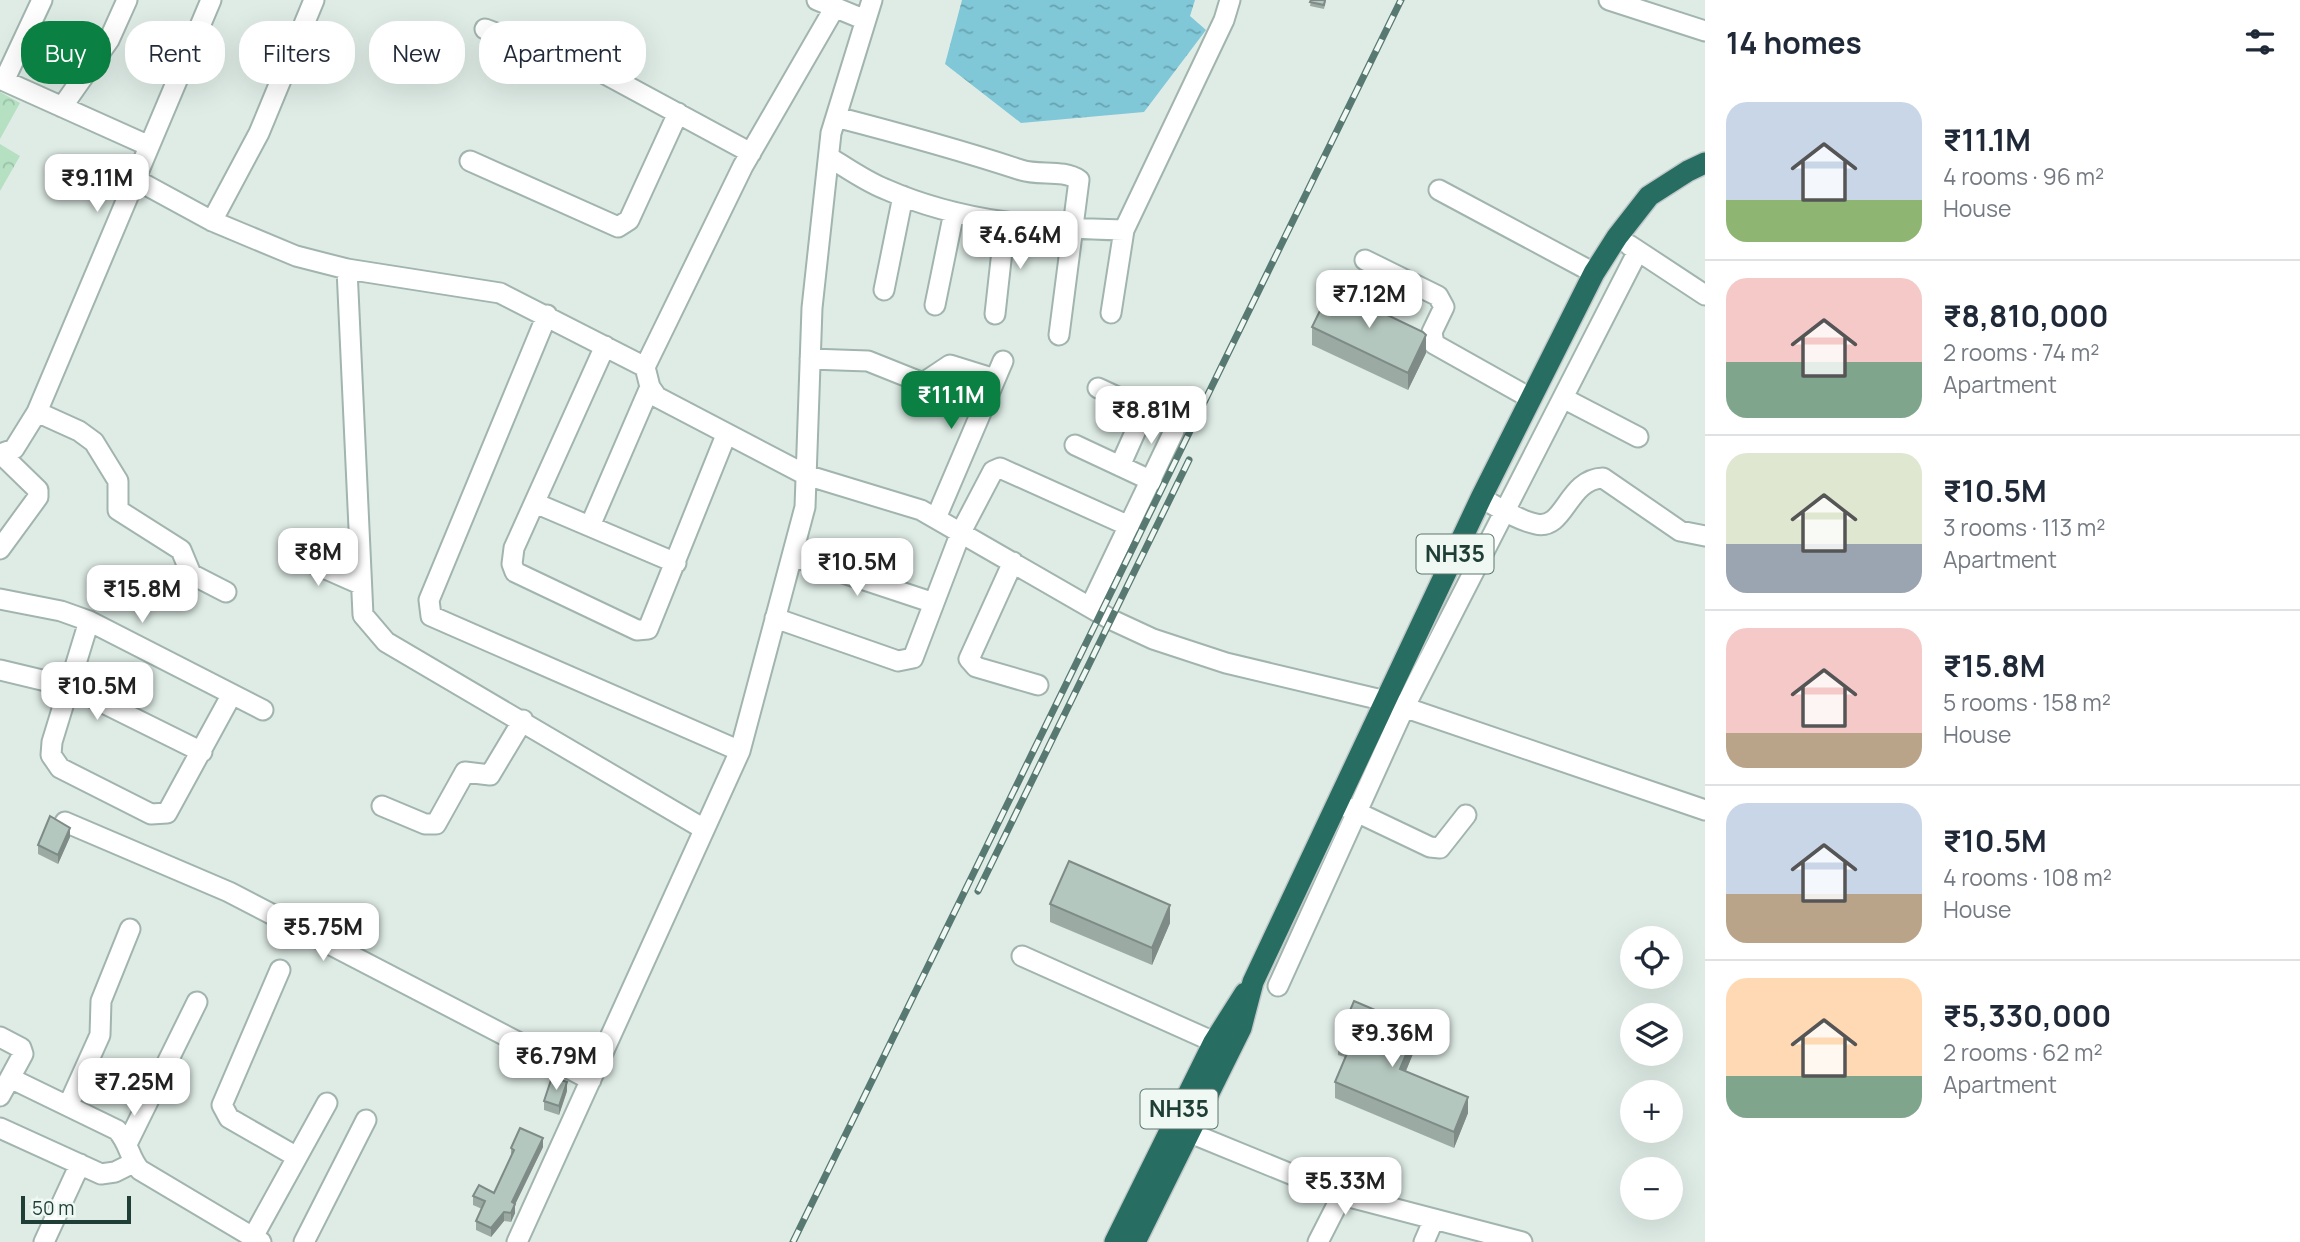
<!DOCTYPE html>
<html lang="en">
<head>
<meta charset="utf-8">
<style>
	body { margin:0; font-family:Manrope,sans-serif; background:#f6f6f7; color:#1f2937; height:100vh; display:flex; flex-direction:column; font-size:26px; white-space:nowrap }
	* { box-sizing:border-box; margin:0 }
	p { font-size:23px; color:#747a83 }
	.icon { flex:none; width:38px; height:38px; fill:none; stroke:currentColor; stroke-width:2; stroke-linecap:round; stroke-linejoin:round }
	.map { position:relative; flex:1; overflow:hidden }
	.sheet { display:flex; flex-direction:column; background:#fff; width:595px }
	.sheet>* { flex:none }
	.hud { position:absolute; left:21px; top:21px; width:665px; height:63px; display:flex; gap:14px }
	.controls { position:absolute; left:1620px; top:926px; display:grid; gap:14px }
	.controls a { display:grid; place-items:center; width:63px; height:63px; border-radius:50%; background:#fff; box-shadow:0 7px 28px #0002; font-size:35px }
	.scale { position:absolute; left:21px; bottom:18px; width:110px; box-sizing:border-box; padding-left:7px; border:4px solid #1e3e36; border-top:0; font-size:19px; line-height:24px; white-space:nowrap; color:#1e3e36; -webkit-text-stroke:5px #f0f8f4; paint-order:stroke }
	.price { position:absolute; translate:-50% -60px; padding:0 16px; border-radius:14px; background:#fff; color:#222; font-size:23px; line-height:46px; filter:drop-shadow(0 2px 4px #0008) }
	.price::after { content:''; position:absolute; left:50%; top:42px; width:21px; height:16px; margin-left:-10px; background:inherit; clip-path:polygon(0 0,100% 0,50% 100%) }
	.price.selected { background:#0b8043; color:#fff }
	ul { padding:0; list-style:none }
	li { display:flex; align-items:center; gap:21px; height:175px; padding:0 21px }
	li+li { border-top:2px solid #e0e1e3 }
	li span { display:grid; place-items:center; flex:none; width:196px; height:140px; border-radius:21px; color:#555 }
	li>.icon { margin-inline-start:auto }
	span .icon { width:84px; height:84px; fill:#fffc; stroke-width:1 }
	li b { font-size:30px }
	h2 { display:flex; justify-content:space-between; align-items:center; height:84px; padding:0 21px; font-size:30px }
	.chip { padding:0 24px; border-radius:28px; background:#fff; box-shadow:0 7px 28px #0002; font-size:24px; line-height:63px }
	.chip.selected { background:#0b8043; color:#fff }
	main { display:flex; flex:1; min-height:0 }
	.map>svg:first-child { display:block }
</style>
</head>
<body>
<main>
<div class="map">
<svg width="1705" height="1242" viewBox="0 0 1705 1242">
	<defs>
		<pattern id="park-crowns" width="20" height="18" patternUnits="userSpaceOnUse" patternTransform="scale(1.75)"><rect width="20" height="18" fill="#b5e0c2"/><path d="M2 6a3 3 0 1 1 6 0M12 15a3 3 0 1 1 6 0" fill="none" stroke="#9bc1a7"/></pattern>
		<pattern id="water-ripples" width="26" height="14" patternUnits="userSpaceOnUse" patternTransform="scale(1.75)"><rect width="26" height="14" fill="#80c7d7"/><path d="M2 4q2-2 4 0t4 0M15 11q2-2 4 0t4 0" fill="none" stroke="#68a3af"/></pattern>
	</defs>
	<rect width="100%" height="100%" fill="#dfece6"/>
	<!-- park -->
	<path fill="url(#park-crowns)" d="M0,92L20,103L0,139Z
		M0,144L20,156L0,191Z"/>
	<!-- water -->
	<path fill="url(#water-ripples)" d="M962,0H1195L1190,16L1206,30L1144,112L1021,123L945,64Z"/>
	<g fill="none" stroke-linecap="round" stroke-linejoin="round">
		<!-- minor casing -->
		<g stroke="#a1b4ae" stroke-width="23">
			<path id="minor" d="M817,0L863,19
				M1609,0L1705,31
				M485,29L603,73L751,153
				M0,79L147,145
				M4,81L42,0
				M62,107L109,40L127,0
				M836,117C898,133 960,150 1021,170C1039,176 1063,169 1079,180L1059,335
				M829,157C847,168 865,181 885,189C962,223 1041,228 1124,230
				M470,161L618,227L629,220L678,113
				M133,178L212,221L296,256L347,269L500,293L645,367L743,166L835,7
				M1439,190L1594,273
				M212,221L259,133L314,0
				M1629,245L1705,295
				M1365,260L1438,296L1444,307L1432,332L1434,344L1530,398
				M347,269L363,615L386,642L704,829
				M884,290L903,196
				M935,305L954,212
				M1111,313L1124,230L1224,20L1230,0
				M995,314L1005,224
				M547,315L429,600L431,616L740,751
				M605,346L514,548L512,564L515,572L637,630L648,629L726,435
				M810,359L868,361L923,383L950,365L995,379
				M645,367L650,387L657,397L806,475L921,510L1112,620L1153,639L1226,663L1386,701L1705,810
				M1563,398L1638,437
				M37,412L79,431L94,442L118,481V510L181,550L191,574L226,592
				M1075,445L1152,481
				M0,454L14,449L37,412L211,0
				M1120,466L1145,410
				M1481,498C1498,507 1517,520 1536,524C1565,531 1567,479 1603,478L1680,531L1705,536
				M535,503L676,563
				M936,518L1003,361
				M590,526L650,387
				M0,549L38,497V490L2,455
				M292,554L360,584
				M792,556L934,603
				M1013,562L969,659L976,667L1038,685
				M0,599L61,611L89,621L263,710
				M1090,607L1174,431L1171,423L1165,419L1098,388
				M775,618L898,661L913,658L961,532L993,471L1000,468L1129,526
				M89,621L52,742L51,755L60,768L151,814L167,813L232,694
				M0,670L71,687L202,752
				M382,806L425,824H436L465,772L490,775L523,720
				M1346,807L1430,847L1440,848L1466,815
				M65,822L229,892L591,1080
				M1022,956L1214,1042
				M280,970L222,1105L229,1118L297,1157
				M1278,986L1404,708L1638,251
				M0,1037L21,1048L23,1054L10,1078
				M0,1096L10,1078L117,1130C129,1142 129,1158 140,1170L261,1242
				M68,1106L100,1035L101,1001L130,929
				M0,1128L101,1174L115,1172L133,1163
				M1188,1132L1342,1195L1522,1242
				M127,1144L197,1002
				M253,1237L327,1103
				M44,1242L80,1164
				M304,1242L366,1120
				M517,1242L740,751L805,507L812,308L831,133L872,0
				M1318,1242L1342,1195
				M1424,1242L1434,1219"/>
		</g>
		<!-- highway casing -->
		<g stroke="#c0c9c7" stroke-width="24">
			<path id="highway" d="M1115,1242L1214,1042L1245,993
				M1135,1242L1241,1028L1253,982L1481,498L1594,273L1617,237L1649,196L1688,171L1705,163"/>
		</g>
		<!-- minor -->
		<use href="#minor" stroke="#fff" stroke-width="19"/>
		<!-- highway -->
		<use href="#highway" stroke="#276d61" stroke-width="21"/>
		<!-- rail casing -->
		<g stroke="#587972" stroke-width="7">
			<path id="rail" d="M978,891L1189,460
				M793,1242L1401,0"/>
		</g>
		<!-- rail -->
		<use href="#rail" stroke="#f0f8f4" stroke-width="4.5" stroke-dasharray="13" stroke-linecap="butt"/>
	</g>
	<!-- wall -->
	<path fill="#9baba4" d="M1311,0H1326L1324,9L1310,6Z
		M1312,327L1426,353L1408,390L1312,345Z
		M70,837L58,864L38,854V845Z
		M1050,904L1170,923L1152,965L1050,922Z
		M1338,1039L1417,1044L1406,1071L1468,1113L1454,1148L1335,1098V1082L1345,1057L1338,1055Z
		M567,1091L559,1115L544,1110V1101Z
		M543,1147L515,1204V1213L511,1222L504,1221L491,1237L476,1230V1221L482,1209L473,1205V1196L494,1193L511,1157V1148Z"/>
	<!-- shaded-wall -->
	<path fill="#7e8b86" d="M1426,335V353L1408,390V373Z
		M70,828V837L58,864V855Z
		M1170,905V923L1152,965V948Z
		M1417,1028V1044L1400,1085V1069Z
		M567,1082V1091L559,1115V1106Z
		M1468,1097V1113L1454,1148V1132Z
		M543,1138V1147L512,1211V1202Z
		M515,1204V1213L511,1222V1213Z
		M504,1212V1221L491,1237V1228Z"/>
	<!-- building -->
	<path fill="#b4c7bf" stroke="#7e8b86" stroke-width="2" d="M1311,0H1325L1324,5L1310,2Z
		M1331,288L1423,332L1426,335L1408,373L1312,327Z
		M50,816L70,828L58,855L38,845Z
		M1069,861L1170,905L1152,948L1050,904Z
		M1354,1001L1417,1028L1400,1069L1468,1097L1454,1132L1335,1082L1351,1044L1338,1039Z
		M552,1077L567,1082L559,1106L544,1101Z
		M520,1128L543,1138L512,1202L515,1204L511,1213L504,1212L491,1228L476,1221L485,1201L473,1196L479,1185L494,1193L514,1150L511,1148Z"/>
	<g text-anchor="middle" stroke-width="5" stroke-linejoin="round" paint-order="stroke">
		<!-- shield labels -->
		<g fill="#f0f8f4" stroke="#5d766f" stroke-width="2">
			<rect x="1416.5" y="534.5" width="77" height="39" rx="5"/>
			<rect x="1140.5" y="1089.5" width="77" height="39" rx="5"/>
		</g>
		<g font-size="23" font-weight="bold" fill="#1e3e36">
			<text x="1455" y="562">NH35</text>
			<text x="1179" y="1117">NH35</text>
		</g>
	</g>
</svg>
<div class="controls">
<a><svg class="icon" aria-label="locate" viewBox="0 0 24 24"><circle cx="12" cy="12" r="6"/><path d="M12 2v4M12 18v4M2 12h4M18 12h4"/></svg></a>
<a><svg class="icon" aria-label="layers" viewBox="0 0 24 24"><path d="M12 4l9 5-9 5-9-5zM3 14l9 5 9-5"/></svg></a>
<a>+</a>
<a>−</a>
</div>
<div class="scale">50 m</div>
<b class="price" style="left:97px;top:214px">₹9.11M</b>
<b class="price" style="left:1020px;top:271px">₹4.64M</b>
<b class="price" style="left:1369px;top:330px">₹7.12M</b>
<b class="price selected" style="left:951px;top:431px">₹11.1M</b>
<b class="price" style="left:1151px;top:446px">₹8.81M</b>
<b class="price" style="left:318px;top:588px">₹8M</b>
<b class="price" style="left:857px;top:598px">₹10.5M</b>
<b class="price" style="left:142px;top:625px">₹15.8M</b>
<b class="price" style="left:97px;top:722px">₹10.5M</b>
<b class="price" style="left:323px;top:963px">₹5.75M</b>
<b class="price" style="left:1392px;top:1069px">₹9.36M</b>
<b class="price" style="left:556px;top:1092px">₹6.79M</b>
<b class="price" style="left:134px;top:1118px">₹7.25M</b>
<b class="price" style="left:1345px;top:1217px">₹5.33M</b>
<div class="hud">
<a class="chip selected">Buy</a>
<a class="chip">Rent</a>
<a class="chip">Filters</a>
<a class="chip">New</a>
<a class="chip">Apartment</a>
</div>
</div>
<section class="sheet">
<h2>14 homes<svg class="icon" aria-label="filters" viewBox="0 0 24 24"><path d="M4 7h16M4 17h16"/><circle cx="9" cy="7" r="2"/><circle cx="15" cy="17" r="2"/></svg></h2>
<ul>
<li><span style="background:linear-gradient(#c9d6e8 70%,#8fb573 0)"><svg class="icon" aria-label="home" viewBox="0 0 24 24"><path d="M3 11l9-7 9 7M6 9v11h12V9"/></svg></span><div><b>₹11.1M</b><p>4 rooms · 96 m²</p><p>House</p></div></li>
<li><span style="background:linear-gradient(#f6c9c9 60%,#7fa58c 0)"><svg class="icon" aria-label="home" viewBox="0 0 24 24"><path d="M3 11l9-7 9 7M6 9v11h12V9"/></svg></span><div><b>₹8,810,000</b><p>2 rooms · 74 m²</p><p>Apartment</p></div></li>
<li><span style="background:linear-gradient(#dfe7d0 65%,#9aa5b1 0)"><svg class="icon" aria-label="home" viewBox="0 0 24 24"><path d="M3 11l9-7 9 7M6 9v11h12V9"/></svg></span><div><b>₹10.5M</b><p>3 rooms · 113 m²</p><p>Apartment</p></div></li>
<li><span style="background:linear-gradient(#f6c9c9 75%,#b9a48a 0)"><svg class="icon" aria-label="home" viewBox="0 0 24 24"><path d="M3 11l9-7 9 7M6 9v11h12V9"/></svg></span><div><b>₹15.8M</b><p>5 rooms · 158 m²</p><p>House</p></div></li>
<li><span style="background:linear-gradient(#c9d6e8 65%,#b9a48a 0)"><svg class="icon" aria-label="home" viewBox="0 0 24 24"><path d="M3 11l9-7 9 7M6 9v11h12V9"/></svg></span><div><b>₹10.5M</b><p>4 rooms · 108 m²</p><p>House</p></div></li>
<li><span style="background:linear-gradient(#ffd9b3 70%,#7fa58c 0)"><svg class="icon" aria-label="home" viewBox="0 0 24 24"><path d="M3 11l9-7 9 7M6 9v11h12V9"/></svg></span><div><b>₹5,330,000</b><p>2 rooms · 62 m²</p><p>Apartment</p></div></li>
</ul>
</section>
</main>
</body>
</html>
